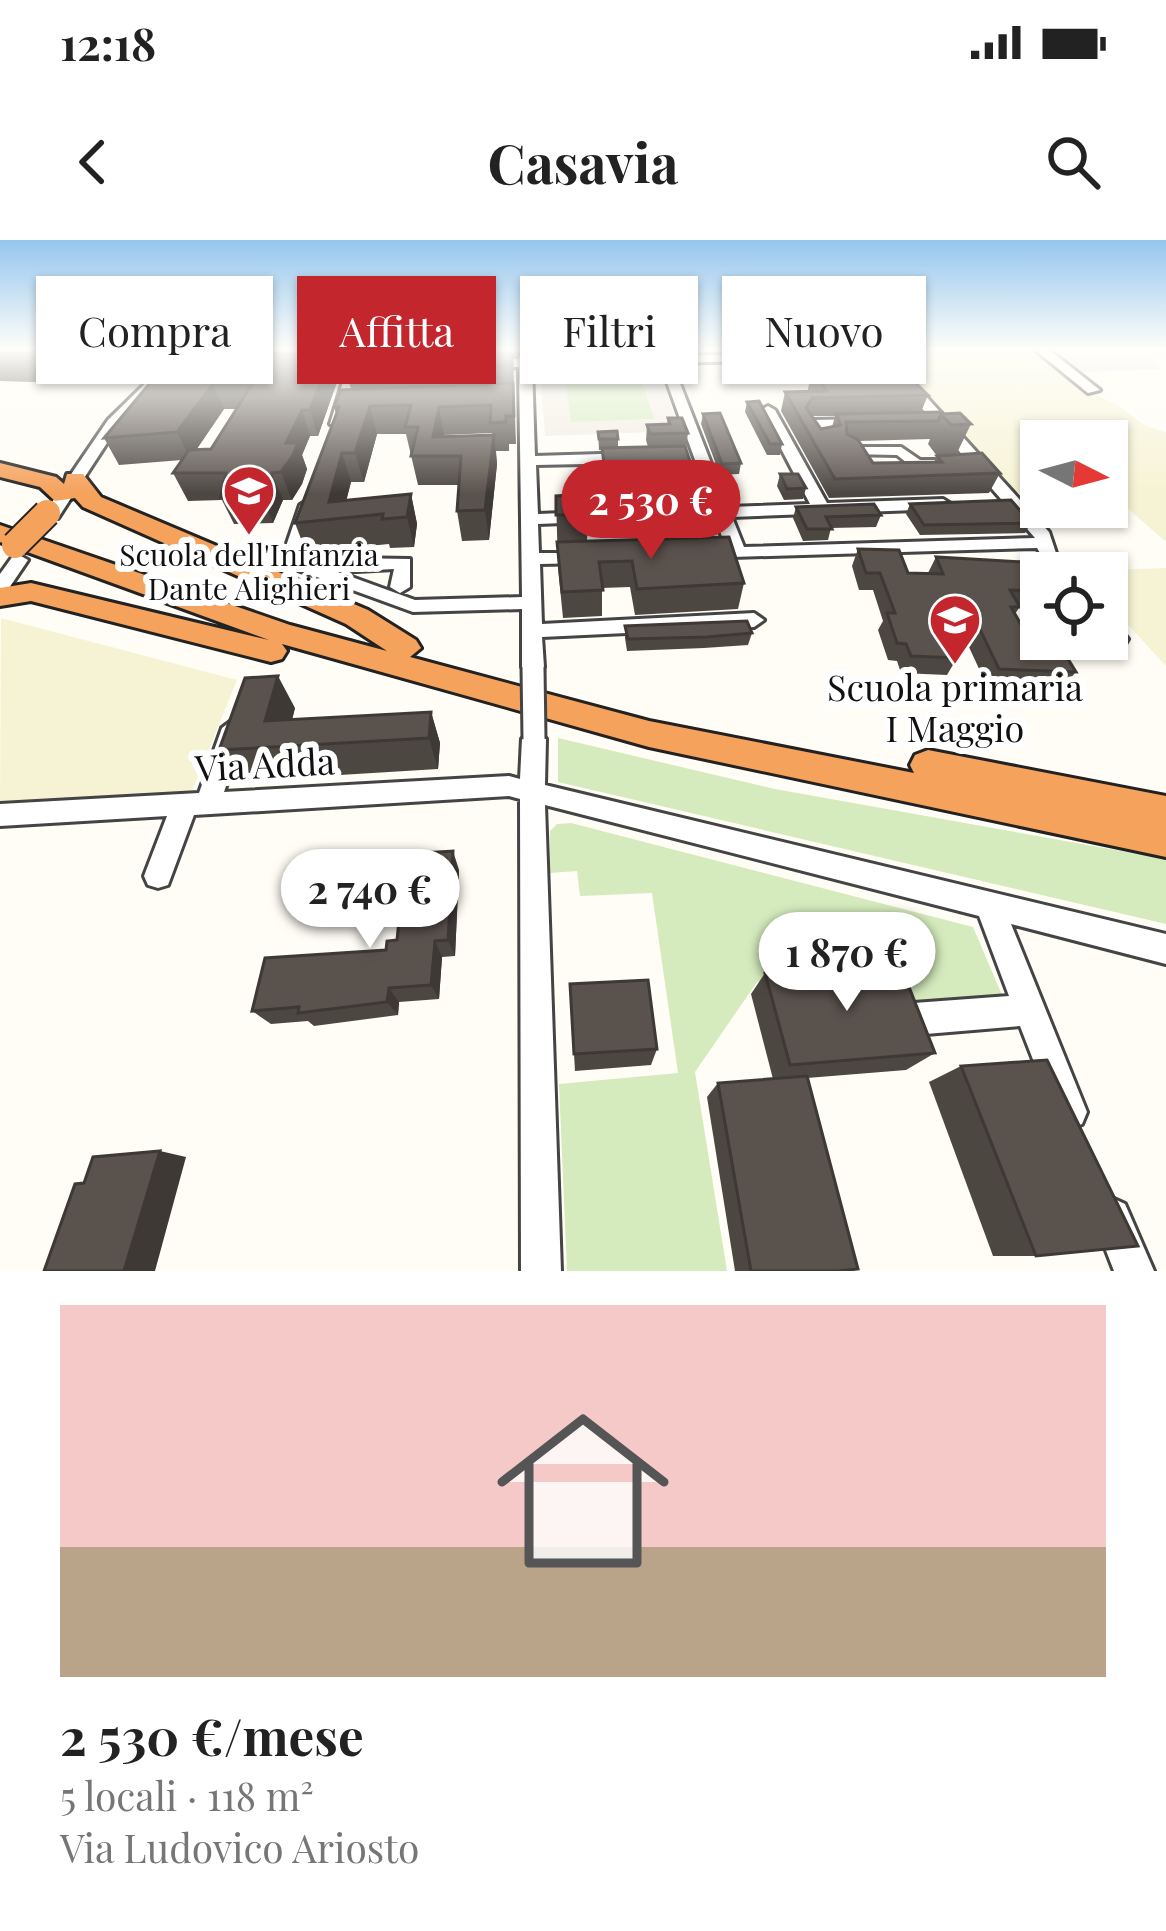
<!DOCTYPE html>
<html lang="it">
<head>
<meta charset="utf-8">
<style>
	body { margin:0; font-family:"Playfair Display",serif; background:#f6f6f6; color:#222; height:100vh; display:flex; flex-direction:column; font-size:45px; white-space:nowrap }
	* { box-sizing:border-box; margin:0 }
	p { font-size:39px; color:#767676 }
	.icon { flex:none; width:66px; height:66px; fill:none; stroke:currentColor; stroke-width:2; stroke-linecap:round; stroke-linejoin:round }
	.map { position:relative; height:1031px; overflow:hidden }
	.side { display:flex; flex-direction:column; background:#fff; flex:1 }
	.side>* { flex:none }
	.hud { position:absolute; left:36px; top:36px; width:1095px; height:108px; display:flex; gap:24px }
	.needle { width:78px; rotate:96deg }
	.tools { position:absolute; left:1020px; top:180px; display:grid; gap:24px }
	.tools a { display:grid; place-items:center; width:108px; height:108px; border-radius:0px; background:#fff; box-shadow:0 3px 9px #0004; font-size:60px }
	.price { position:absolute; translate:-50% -102px; padding:0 27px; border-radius:42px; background:#fff; color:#222; font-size:39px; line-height:78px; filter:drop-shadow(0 3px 6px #0008) }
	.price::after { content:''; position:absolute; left:50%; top:72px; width:36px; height:27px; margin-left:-18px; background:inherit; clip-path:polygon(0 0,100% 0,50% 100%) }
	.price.on { background:#c4262e; color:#fff }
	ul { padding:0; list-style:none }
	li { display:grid; align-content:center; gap:24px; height:636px; padding:0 60px }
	li span { display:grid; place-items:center; height:372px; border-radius:0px; color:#555 }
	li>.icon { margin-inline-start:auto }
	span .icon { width:216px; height:216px; fill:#fffc; stroke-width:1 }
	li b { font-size:51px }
	.tag { padding:0 42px; border-radius:0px; background:#fff; box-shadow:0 3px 9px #0004; font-size:42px; line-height:108px }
	.tag.on { background:#c4262e; color:#fff }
	.status { display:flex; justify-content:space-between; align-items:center; height:84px; padding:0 60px; background:#fff; direction:ltr }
	.status svg { height:33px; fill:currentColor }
	header { display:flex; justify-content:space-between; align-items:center; height:156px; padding:0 60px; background:#fff; font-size:54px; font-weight:700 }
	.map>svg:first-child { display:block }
</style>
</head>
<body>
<div class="status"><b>12:18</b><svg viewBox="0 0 49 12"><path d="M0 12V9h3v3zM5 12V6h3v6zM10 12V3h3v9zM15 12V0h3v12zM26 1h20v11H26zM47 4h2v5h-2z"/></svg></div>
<header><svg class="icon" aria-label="back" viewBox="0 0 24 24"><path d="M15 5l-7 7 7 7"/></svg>Casavia<svg class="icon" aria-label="search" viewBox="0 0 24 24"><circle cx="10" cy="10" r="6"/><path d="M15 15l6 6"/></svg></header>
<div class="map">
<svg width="1166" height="1031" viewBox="0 0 1166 1031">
	<rect width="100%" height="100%" fill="#fffdf5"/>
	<!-- industrial -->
	<path fill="#eee6ef" d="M1050,109H1166V119L1153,120L1163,129L1080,132Z"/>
	<!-- farmland -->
	<path fill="#f6f3d4" d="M1036,109L1078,147L1116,164L1146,186L1166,192V302L1107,250V201H1041V252L1015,253L886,112Z
		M1166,328V426L1107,362V333L1079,331Z
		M1,378L237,440L191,554L0,563Z"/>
	<!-- green -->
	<path fill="#d5ebbd" d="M640,135L655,179L571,183L564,138Z
		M558,498L775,549L1166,619V684L558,542Z
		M571,583L973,687L1005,762L911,768L898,734L757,742L695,832L727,1031H567L559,844L678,833L652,653L580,656L577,631L550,633V591L557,584Z"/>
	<!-- plaza -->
	<path fill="#f1ede2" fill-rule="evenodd" d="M657,125L680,191L545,196L540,128ZM640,135L654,179L571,182L565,138Z"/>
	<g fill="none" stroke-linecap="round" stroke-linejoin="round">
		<!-- minor casing -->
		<g stroke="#444" stroke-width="6">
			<path id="minor" d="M353,109H365L342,181L330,184Z
				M521,109H529L531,119L657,116L655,109H667L670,116L840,112L836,119L672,123L728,267L810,264L761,170L768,166L775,170L827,263L943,259L951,264L943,269L732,277L744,307L1035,298L870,109H883L1049,292L1056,313L1071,333H1052L1037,308L700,318V310L726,308L715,277L538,284L539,313H587L596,318L587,323L540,324L542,384L754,373L764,380L754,387L542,397L544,427L533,435L522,427V369L413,372L284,325L281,321L300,265L308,260L316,265L300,318L320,325L348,318L410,319V347L400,353L390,347L394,329L338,332L415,360L522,357L519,127L481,128L475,124L481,120L519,119ZM660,123L712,267L538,274L536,225L633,223L641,218L633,213L535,216L532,126Z
				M1034,109H1048L1100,150L1088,153Z
				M0,122L136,130L142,134L136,138L0,130Z
				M153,136L164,139L118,186L58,278H46L44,274L108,180Z
				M866,179L873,183L871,186L822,188L831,202L824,206L819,205L805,184L812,180Z
				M852,207H901L920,220H944L952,225L944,230H916L897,215L847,214V208Z
				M19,315L28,320L7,351L0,353V334L13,316Z
				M1107,379L1114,381L1128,399L1125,404L1118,406L1107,399Z
				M234,479L246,488L224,552L509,536L520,539L522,499L534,490L546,499L545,545L1166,694V724L1011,684L1087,872L1082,884L1070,889L1058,884L1020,786L914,795L903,790L898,779L903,768L914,763L1009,756L979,676L545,565L561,1031H521L520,559L509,556L194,575L168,645L158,648L148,645L144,636L167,576L0,586V564L199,553L222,488Z
				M1112,958L1125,964L1154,1031H1114L1093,977L1099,964Z"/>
		</g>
		<!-- highway casing -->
		<g stroke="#222" stroke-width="6">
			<path id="highway" d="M0,223L56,237L64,244L67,234H83L101,257L368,370L416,400L421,408L410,417L649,481L914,533L910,525L915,515L928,510L1166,556V617L649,507L282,404L287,411L282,419L271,422L31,361L0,366V348L31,343L269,400L0,302V285L290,385L387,411L346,384L83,267L75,258L55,261L40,247L0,237Z"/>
		</g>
		<!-- minor -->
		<use href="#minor" fill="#fff" fill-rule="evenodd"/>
		<!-- highway -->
		<use href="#highway" fill="#f5a25d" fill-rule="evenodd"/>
		<!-- minor-bridge casing -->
		<g stroke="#444" stroke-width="27" stroke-linecap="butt">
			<path id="minor-bridge" d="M533,427L534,499"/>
		</g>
		<!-- highway-bridge casing -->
		<g stroke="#222" stroke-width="30" stroke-linecap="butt">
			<path id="highway-bridge" d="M15,305L47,273"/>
		</g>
		<!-- minor-bridge -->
		<use href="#minor-bridge" stroke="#fff" stroke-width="21"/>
		<!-- highway-bridge -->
		<use href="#highway-bridge" stroke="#f5a25d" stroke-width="26"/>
	</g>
	<!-- wall -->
	<path fill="#4d4742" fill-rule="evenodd" d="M0,109H82L83,113L49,120L63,143L0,141Z
		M176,109H330L328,114H331L338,139L318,196H310L302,215L307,229L302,244L292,260H283L273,283L234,284L222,260L188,261L173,233L182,220L119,225L104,198L180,118ZM224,169H236L211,209L196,210Z
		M519,109L515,117H513L516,204H509V211H496L497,224L489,300L462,301L457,271L459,245H418L406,194H377L364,242H351L346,260L411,254L417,284L414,307L390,308L389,304L306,312L295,283L336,174L334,167L351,149L346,131L353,110ZM492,193V195L444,196V195Z
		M533,109H599V114L535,116Z
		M629,109H651V113H630Z
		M809,109H880L928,155L921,172L944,174L971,184L956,215L1000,233L989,253L829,258L781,171L785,152H809L808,149L811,135L805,125ZM812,176H835L832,187L821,189ZM930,199L928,204L937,216L934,222L873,223L858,201Z
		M747,162L782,204L780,215H767L745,172Z
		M703,174L741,223L739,234L720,235L701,184Z
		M668,178L688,193L686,208L693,230L704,242L703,250L716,258L710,291H691L688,283L691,263L588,267L587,233L602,232V210H599L598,192L618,199V207H648L646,200L647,185L667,184Z
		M780,234L806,248L803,259L784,260L777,246Z
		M556,256L588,275L587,301L744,343L738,369L635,375L630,347L602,348V376L563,378L558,328Z
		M910,264L1031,283L1025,293L920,295L906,274Z
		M796,267L881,275L876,287L831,288L828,300L803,301L793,278Z
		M858,309L908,333H928L936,317L1041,333V369L1019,368L1015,374L1030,400L1076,432L1061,449L987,446L962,392L946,391L957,418L947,435L901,433L897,421L888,420L878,390L883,381L873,350H859L852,326Z
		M625,386L752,393L748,405L704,408L627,411L625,398Z
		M295,468L292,480L431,472L440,503L438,529L241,541L219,510Z
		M459,630L455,716L442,717L439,759L399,762L398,775L314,786L308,781L271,784L252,771L386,710L397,700Z
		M765,733L935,813L906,830L807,838L837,1031H735L707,857L718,843L773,839L751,754Z
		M570,744L657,809L651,825L575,831Z
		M961,826L1036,1016H993L929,842Z"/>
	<!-- shaded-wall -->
	<path fill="#3f3936" d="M41,109H82L83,113L49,120Z
		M331,114L338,139L318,196L310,170Z
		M213,144L224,169L190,219L177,192Z
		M370,166L377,194L364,242L355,213Z
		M439,167L444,195L440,216L433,197Z
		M302,170L310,196L302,215L307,229L302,244L292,260L281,232L286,203Z
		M494,195L497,224L489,300L485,270Z
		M342,213L351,242L342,278L329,262Z
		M272,233L283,260L273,283L262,255Z
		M411,254L417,284L414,307L407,277Z
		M278,436L295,468L285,506L265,481Z
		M431,472L440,503L438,529L429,498Z
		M453,611L459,630L455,716L448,700Z
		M435,701L442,717L439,759L431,745Z
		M389,748L399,762L398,775L387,762Z
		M160,911L186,917L155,1031H124Z"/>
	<!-- building -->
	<path fill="#5a524d" stroke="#3f3936" stroke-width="3" d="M0,109H41L46,114L0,113Z
		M512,109V125L346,131L353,110Z
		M811,109H880L928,155L812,158L806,168L821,189L841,185L836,174L942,172L944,174H941L938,181L846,182L847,194L858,200L873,223L942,222L937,216L982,213L1000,233L835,239L785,152L827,151L812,131H825Z
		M331,114L310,170H302L286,203H298L292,217L281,232L272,233L262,255L221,257L226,233H173L189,210L211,209L253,143L213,144L177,192L104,198L171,118Z
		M513,143L514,176H506V182L490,183L491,165L439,167L433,197L494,195L485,270L457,271L461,216H411L418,187H405L411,165L370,166L355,213H342L329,262L411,254L407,277L382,279L383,274L295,283L339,167H334L341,150Z
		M759,161L782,204H770L747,162Z
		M720,173L741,223L722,224L703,174Z
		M960,173L971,184L951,185L941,174Z
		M668,178H682L688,193L650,194L647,185L670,184Z
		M617,191L618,199H599L598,192Z
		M685,206L693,230L700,229L704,242L588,247L587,233L605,232L602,208Z
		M780,234H798L806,248L787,249Z
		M693,250H713L716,258L696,259Z
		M586,254L588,275H556V256Z
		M1011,260L1031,283L924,285L910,264Z
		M874,264L881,275L826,277L832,289H807L796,267Z
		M729,297L744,343L637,349L632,321L599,322L603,350L562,352L557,302Z
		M858,309L899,310L908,333L943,334L936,317L1040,323L1046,333H1041V351L1010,350L1020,367H1011L1030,400L1057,401L1076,432L999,429L973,375L938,373L957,418L911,416L906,404L897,403L887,373H895L880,333H866Z
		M747,381L752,393L707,397L628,399L625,386Z
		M278,436L265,481L431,472L429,498L219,510L245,438Z
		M453,611L448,700L435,701L431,745L389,748L387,762L298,773L299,767L252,771L265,718L386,710L387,701L397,700L406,614Z
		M900,724L935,813L790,825L765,733Z
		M648,740L657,809L574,814L570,744Z
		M1047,820L1138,1006L1036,1016L961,826Z
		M807,836L858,1029L837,1031H751L718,843Z
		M160,911L124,1031H44L75,944L84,943L93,917Z"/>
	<!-- sky -->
	<linearGradient id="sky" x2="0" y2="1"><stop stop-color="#95c6ee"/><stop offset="0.43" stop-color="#fffefa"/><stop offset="1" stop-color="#fffefa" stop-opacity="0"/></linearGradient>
	<rect width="1166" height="254" fill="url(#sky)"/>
	<!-- icons -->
	<defs>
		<g id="school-pin" transform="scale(2.7)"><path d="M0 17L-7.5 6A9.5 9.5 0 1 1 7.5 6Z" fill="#c4262e" stroke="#fff"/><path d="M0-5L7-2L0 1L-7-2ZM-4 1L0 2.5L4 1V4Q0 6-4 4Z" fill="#fff"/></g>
	</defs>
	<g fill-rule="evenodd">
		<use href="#school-pin" x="249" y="251"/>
		<use href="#school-pin" x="955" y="380"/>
	</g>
	<g text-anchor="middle" stroke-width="12" stroke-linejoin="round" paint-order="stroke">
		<!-- far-poi labels -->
		<g font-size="30" fill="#111" stroke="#fff">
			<text x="249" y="326">Scuola dell'Infanzia<tspan x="249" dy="34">Dante Alighieri</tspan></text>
		</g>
		<!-- poi labels -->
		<g font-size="36" fill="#111" stroke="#fff">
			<text x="955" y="461">Scuola primaria<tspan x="955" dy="41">I Maggio</tspan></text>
		</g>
		<!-- street labels -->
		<g font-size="36" fill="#111" stroke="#fff">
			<text transform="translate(265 525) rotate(-3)" y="13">Via Adda</text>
		</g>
	</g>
</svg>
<div class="tools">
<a><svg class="needle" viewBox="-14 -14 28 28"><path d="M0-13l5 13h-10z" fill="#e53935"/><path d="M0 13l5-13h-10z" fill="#767676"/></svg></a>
<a><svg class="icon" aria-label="locate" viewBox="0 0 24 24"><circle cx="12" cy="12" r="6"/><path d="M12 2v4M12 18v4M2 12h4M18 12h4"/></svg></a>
</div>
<b class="price on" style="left:651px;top:322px">2 530 €</b>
<b class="price" style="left:370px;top:711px">2 740 €</b>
<b class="price" style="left:847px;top:774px">1 870 €</b>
<div class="hud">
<a class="tag">Compra</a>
<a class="tag on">Affitta</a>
<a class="tag">Filtri</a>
<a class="tag">Nuovo</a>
</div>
</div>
<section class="side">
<ul>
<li><span style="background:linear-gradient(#f6c9c9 65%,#b9a48a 0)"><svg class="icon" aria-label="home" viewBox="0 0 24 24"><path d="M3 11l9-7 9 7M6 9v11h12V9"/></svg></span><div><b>2 530 €/mese</b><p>5 locali · 118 m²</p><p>Via Ludovico Ariosto</p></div></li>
</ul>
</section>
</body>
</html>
